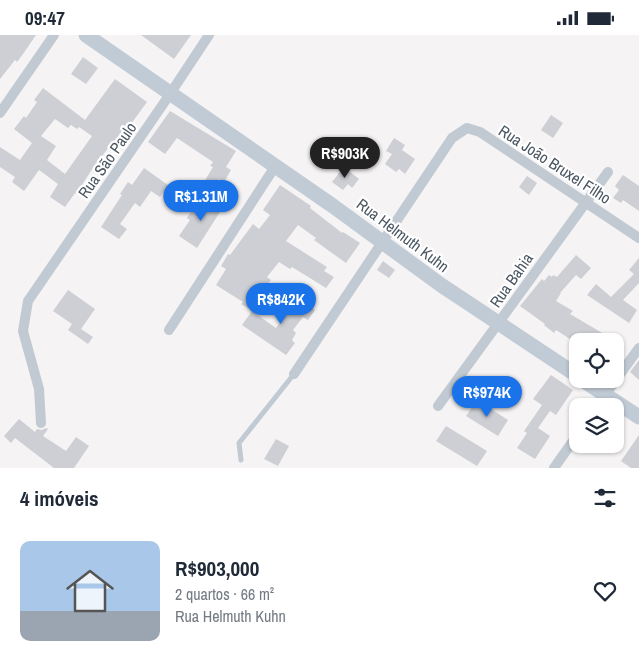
<!DOCTYPE html>
<html lang="pt">
<head>
<meta charset="utf-8">
<style>
	body { margin:0; font-family:"Archivo Narrow",sans-serif; background:#f6f6f7; color:#1f2937; height:100vh; display:flex; flex-direction:column; font-size:19px; white-space:nowrap }
	* { box-sizing:border-box; margin:0 }
	p { font-size:16px; color:#747a83 }
	.icon { flex:none; width:28px; height:28px; fill:none; stroke:currentColor; stroke-width:2; stroke-linecap:round; stroke-linejoin:round }
	.map { position:relative; height:433px; overflow:hidden }
	.sheet { display:flex; flex-direction:column; background:#fff; flex:1 }
	.sheet>* { flex:none }
	.tools { position:absolute; left:569px; top:298px; display:grid; gap:10px }
	.tools a { display:grid; place-items:center; width:55px; height:55px; border-radius:10px; background:#fff; box-shadow:0 1px 4px #0004; font-size:25px }
	.price { position:absolute; translate:-50% -42px; padding:0 11px; border-radius:18px; background:#1a73e8; color:#fff; font-size:16px; line-height:32px; filter:drop-shadow(0 1px 2px #0008) }
	.price::after { content:''; position:absolute; left:50%; top:30px; width:15px; height:11px; margin-left:-8px; background:inherit; clip-path:polygon(0 0,100% 0,50% 100%) }
	.price.selected { background:#222; color:#fff }
	ul { padding:0; list-style:none }
	li { display:flex; align-items:center; gap:15px; height:125px; padding:0 20px }
	li span { display:grid; place-items:center; flex:none; width:140px; height:100px; border-radius:10px; color:#555 }
	li>.icon { margin-inline-start:auto }
	span .icon { width:60px; height:60px; fill:#fffc; stroke-width:1 }
	li b { font-size:21px }
	h2 { display:flex; justify-content:space-between; align-items:center; height:60px; padding:0 20px; font-size:21px }
	.status { display:flex; justify-content:space-between; align-items:center; height:35px; padding:0 25px; background:#fff; direction:ltr }
	.status svg { height:14px; fill:currentColor }
	.map>svg:first-child { display:block }
</style>
</head>
<body>
<div class="status"><b>09:47</b><svg viewBox="0 0 49 12"><path d="M0 12V9h3v3zM5 12V6h3v6zM10 12V3h3v9zM15 12V0h3v12zM26 1h20v11H26zM47 4h2v5h-2z"/></svg></div>
<div class="map">
<svg width="639" height="433" viewBox="0 0 639 433">
	<rect width="100%" height="100%" fill="#f5f3f3"/>
	<!-- building -->
	<path fill="#cdcfd5" fill-rule="evenodd" d="M0,0H36L23,19L17,27L15,25L0,44Z
		M141,0H191L174,24Z
		M83,22L98,33L86,49L71,39Z
		M115,44L147,67L125,97L123,95L110,113L109,112L99,125H98L76,159L75,158L65,172L50,162L58,149L39,135L24,156L12,147L15,142L0,132V112L20,125L32,108L14,94L24,81L26,83L37,67L34,65L43,53L85,85ZM55,84L68,93L71,90L77,94L79,92L92,101L65,139L47,125L56,111L41,101Z
		M170,76L236,116L226,132L231,135L224,147L219,144L214,154L204,147L213,132L210,131L213,127L177,103L165,119L148,107Z
		M551,80L563,88L553,103L541,95Z
		M394,103L405,110L402,115L415,124L405,139L399,134L396,137L385,129L392,119L386,116Z
		M344,132L359,144L352,153L348,149L343,155L332,147Z
		M144,133L168,150L160,162L151,156L140,172L135,168L120,189L127,194L119,204L101,192L122,160L120,159L128,147L132,150Z
		M623,140L639,151V176L623,165L621,168L613,163L619,155L615,151Z
		M527,141L537,148L529,160L519,152Z
		M280,150L311,171L310,173L342,198L343,197L360,208L346,228L314,205L316,203L298,190L286,206L327,232L324,236L334,242L326,253L292,232L290,234L279,227L267,242L271,245L248,273L241,269L243,267L216,250L226,234L221,231L228,219L230,220L253,189L259,194L270,180L263,175Z
		M212,161L225,169L197,213L179,201L190,185L187,183L196,169L204,174Z
		M576,220L591,233L581,244L576,240L560,258H561L556,266L573,276L570,279L604,299L599,306H573L556,295L554,298L544,290L545,289L520,271L542,244L544,246L549,240L552,242L553,240L557,242Z
		M639,223V248L623,265L637,275L629,288L587,260L596,249L611,262L634,239L629,235Z
		M383,226L395,235L389,243L377,235Z
		M68,255L95,274L81,294L93,302L88,309L68,295L72,289L53,276Z
		M295,259L315,275L308,285L303,282L293,295L296,298L292,305L295,308L286,320L242,290L252,276L276,293L290,274L286,272Z
		M639,325V345L630,337Z
		M551,340L573,355L556,380L550,376L538,393L550,401L535,424L517,413L527,398L524,396L542,370L533,364Z
		M477,365L508,385L498,401L466,381Z
		M19,384L35,397L37,394L42,395L46,393L48,394L43,401L66,416L76,402L89,411L74,433H54L15,403L11,408L4,401Z
		M446,391L487,416L477,431L436,406Z
		M639,400V433H631L621,426Z
		M276,404L289,411L278,431L264,424Z"/>
	<g fill="none" stroke-linecap="round" stroke-linejoin="round">
		<!-- service -->
		<path stroke="#c1cad2" stroke-width="5" d="M241,425L239,408L294,339"/>
		<!-- minor -->
		<path stroke="#c1cad2" stroke-width="10" d="M0,78L54,0
			M169,295L276,130
			M294,339L452,103L467,93L480,97L639,203
			M438,371L608,137
			M597,371L639,313
			M41,388L39,354L23,296L28,266L170,59L209,0
			M554,433L578,399"/>
		<!-- secondary -->
		<path stroke="#c1cbd6" stroke-width="15" d="M86,0L333,171L441,250L578,341
			M581,344L639,382"/>
	</g>
	<g text-anchor="middle" stroke-width="4.5" stroke-linejoin="round" paint-order="stroke">
		<!-- street labels -->
		<g font-size="16" fill="#4a5661" stroke="#fff">
			<text transform="translate(107 125) rotate(-55)" y="6">Rua São Paulo</text>
			<text transform="translate(555 129) rotate(33)" y="6">Rua João Bruxel Filho</text>
			<text transform="translate(403 200) rotate(37)" y="6">Rua Helmuth Kuhn</text>
			<text transform="translate(511 245) rotate(-55)" y="6">Rua Bahia</text>
		</g>
	</g>
</svg>
<div class="tools">
<a><svg class="icon" aria-label="locate" viewBox="0 0 24 24"><circle cx="12" cy="12" r="6"/><path d="M12 2v4M12 18v4M2 12h4M18 12h4"/></svg></a>
<a><svg class="icon" aria-label="layers" viewBox="0 0 24 24"><path d="M12 4l9 5-9 5-9-5zM3 14l9 5 9-5"/></svg></a>
</div>
<b class="price selected" style="left:345px;top:144px">R$903K</b>
<b class="price" style="left:201px;top:187px">R$1.31M</b>
<b class="price" style="left:281px;top:290px">R$842K</b>
<b class="price" style="left:487px;top:383px">R$974K</b>
</div>
<section class="sheet">
<h2>4 imóveis<svg class="icon" aria-label="filters" viewBox="0 0 24 24"><path d="M4 7h16M4 17h16"/><circle cx="9" cy="7" r="2"/><circle cx="15" cy="17" r="2"/></svg></h2>
<ul>
<li><span style="background:linear-gradient(#a9c7e8 70%,#9aa5b1 0)"><svg class="icon" aria-label="home" viewBox="0 0 24 24"><path d="M3 11l9-7 9 7M6 9v11h12V9"/></svg></span><div><b>R$903,000</b><p>2 quartos · 66 m²</p><p>Rua Helmuth Kuhn</p></div><svg class="icon" aria-label="heart" viewBox="0 0 24 24"><path d="M12 20l-8-8c-3-5 5-10 8-4 3-6 11-1 8 4z"/></svg></li>
</ul>
</section>
</body>
</html>
